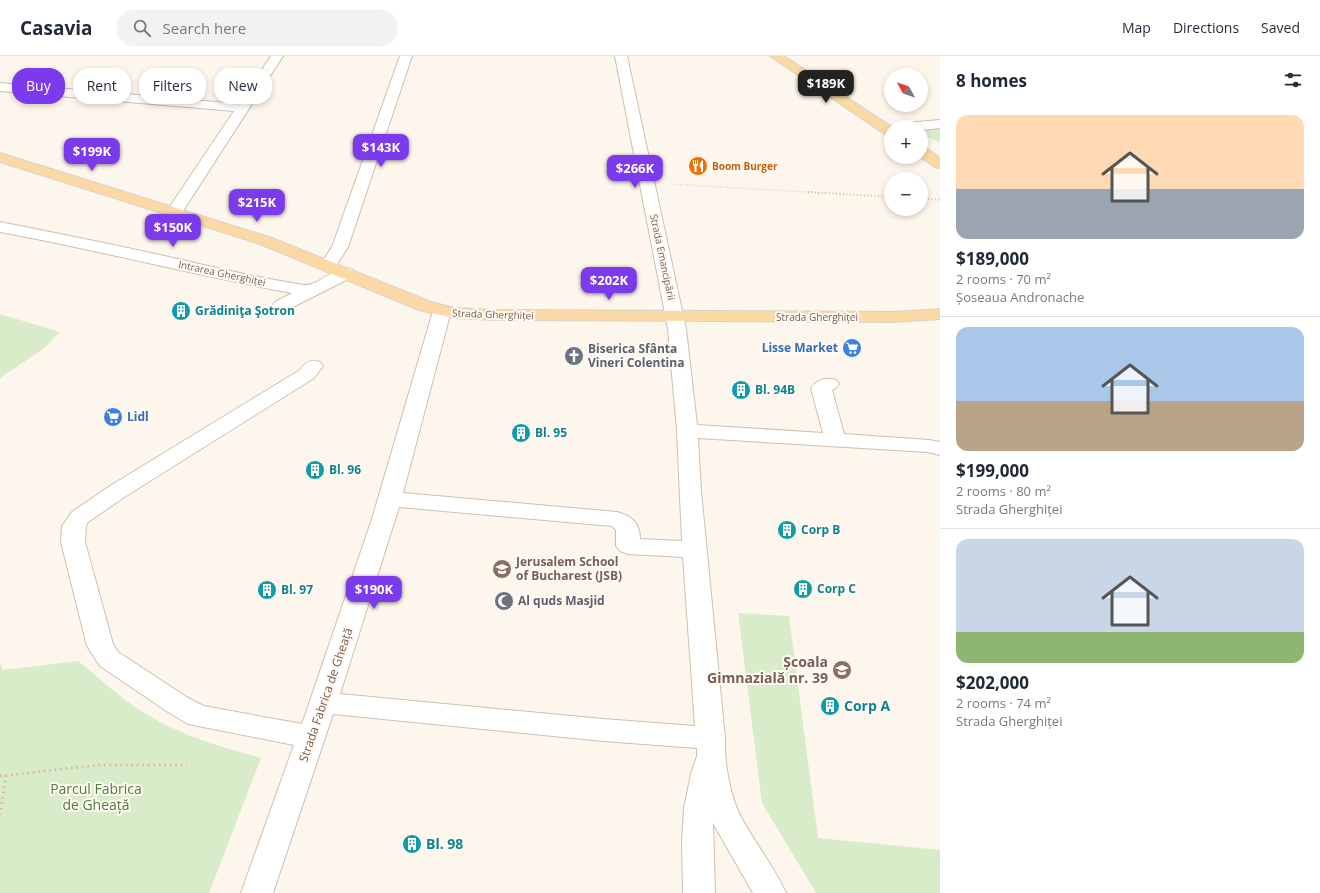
<!DOCTYPE html>
<html lang="en">
<head>
<meta charset="utf-8">
<style>
	body { margin:0; font-family:"Open Sans",sans-serif; background:#f2f2f3; color:#1f2937; height:100vh; display:flex; flex-direction:column; font-size:15px; white-space:nowrap }
	* { box-sizing:border-box; margin:0 }
	p { font-size:13px; color:#747a83 }
	.icon { flex:none; width:22px; height:22px; fill:none; stroke:currentColor; stroke-width:2; stroke-linecap:round; stroke-linejoin:round }
	.map { position:relative; flex:1; overflow:hidden }
	.details { display:flex; flex-direction:column; background:#fff; width:380px }
	.details>* { flex:none }
	.hud { position:absolute; left:12px; top:12px; width:380px; height:36px; display:flex; gap:8px }
	.needle { width:26px; rotate:310deg }
	.fabs { position:absolute; left:884px; top:12px; display:grid; gap:8px }
	.fabs a { display:grid; place-items:center; width:44px; height:44px; border-radius:50%; background:#fff; box-shadow:0 2px 6px #0003; font-size:20px }
	.price { position:absolute; translate:-50% -34px; padding:0 9px; border-radius:8px; background:#7c3aed; color:#fff; font-size:13px; line-height:26px; filter:drop-shadow(0 1px 2px #0008) }
	.price::after { content:''; position:absolute; left:50%; top:24px; width:12px; height:9px; margin-left:-6px; background:inherit; clip-path:polygon(0 0,100% 0,50% 100%) }
	.price.selected { background:#222; color:#fff }
	ul { padding:0; list-style:none }
	li { display:grid; align-content:center; gap:8px; height:212px; padding:0 16px }
	li+li { border-top:1px solid #e0e1e3 }
	li span { display:grid; place-items:center; height:124px; border-radius:12px; color:#555 }
	li>.icon { margin-inline-start:auto }
	span .icon { width:72px; height:72px; fill:#fffc; stroke-width:1 }
	li b { font-size:17px }
	h2 { display:flex; justify-content:space-between; align-items:center; height:48px; padding:0 16px; font-size:17px }
	.pill { padding:0 14px; border-radius:16px; background:#fff; box-shadow:0 2px 6px #0003; font-size:14px; line-height:36px }
	.pill.selected { background:#7c3aed; color:#fff }
	header { display:flex; align-items:center; gap:24px; box-sizing:border-box; height:56px; padding:0 20px; background:#fff; border-bottom:1px solid #e0e1e3 }
	header strong { font-size:19px }
	nav { display:flex; gap:22px; margin-inline-start:auto; font-size:14px }
	.search { width:280px; height:36px; background:#f2f2f3; display:flex; align-items:center; gap:10px; box-sizing:border-box; padding:0 14px; border-radius:16px; color:#747a83; font-size:15px }
	main { display:flex; flex:1; min-height:0 }
	.map>svg:first-child { display:block }
</style>
</head>
<body>
<header>
<strong>Casavia</strong>
<div class="search"><svg class="icon" aria-label="search" viewBox="0 0 24 24"><circle cx="10" cy="10" r="6"/><path d="M15 15l6 6"/></svg>Search here</div>
<nav><a>Map</a><a>Directions</a><a>Saved</a></nav>
</header>
<main>
<div class="map">
<svg width="940" height="837" viewBox="0 0 940 837">
	<rect width="100%" height="100%" fill="#fdf6ec"/>
	<!-- green -->
	<path fill="#d8ecc9" d="M940,70V86L929,82L921,78V72Z
		M0,258L60,276L43,293L0,322Z
		M738,557L789,560L818,782L940,794V837H816L762,747Z
		M78,605C100,622 122,644 146,658C182,680 221,691 261,702L209,837H0V607L3,614Z"/>
	<g fill="none" stroke-linecap="round" stroke-linejoin="round">
		<!-- minor casing -->
		<g stroke="#d1beb0" stroke-width="2">
			<path id="minor" d="M271,0H283L183,155L180,158L175,160L170,158L167,155L234,55L0,35V27L239,48Z
				M400,0H412L348,191L334,213L328,214L322,213L320,209L332,191Z
				M615,0H627L686,273L697,369L823,377L811,332C817,324 826,321 836,324L839,328L836,332L832,334L844,378L929,384L940,386V399L928,396L698,382L701,435L725,682C724,706 730,741 742,763C756,788 774,811 786,837H753L713,767L715,837H683L682,785L684,752L691,718L697,700V692L603,685L333,658L273,837H241L294,689L188,668L168,656L100,610L87,590L61,486L62,470L72,456L110,430L300,314C306,306 310,303 320,306L323,310L314,322L126,440L88,466L86,470L85,486L113,588L118,596L188,642L204,650L302,668L372,463L433,255L436,251L442,250L448,251L451,255L403,437L617,456C632,460 640,467 640,483L682,485L677,375L668,273ZM399,451L612,470L616,474V490L620,495L628,498L683,501L695,670L603,663L340,638Z
				M940,64V72L921,74V71H899L901,68L906,67Z
				M0,166C61,178 121,190 182,204C222,213 263,223 304,229C318,231 334,209 352,213L354,217L352,221L287,254L281,255L275,254L272,250L275,246L292,237C194,219 98,194 0,176Z"/>
		</g>
		<!-- major casing -->
		<g stroke="#dad1cd" stroke-width="2">
			<path id="major" d="M770,0H784L892,71H891V80L886,79Z
				M921,91L926,92L940,102V112L935,111L920,101Z
				M0,97L272,182L431,246L454,252L496,254L893,256L940,253V263L893,266L496,264L454,262L419,254L260,188L0,106Z"/>
		</g>
		<!-- path-far2 -->
		<path stroke="#d9b8a5" stroke-width="1.5" stroke-dasharray="0.5 2" stroke-linecap="butt" d="M670,128L825,137"/>
		<!-- path-far1 -->
		<path stroke="#d9b8a5" stroke-width="2" stroke-dasharray="1 2.5" stroke-linecap="butt" d="M808,136L891,141
			M921,142L940,144"/>
		<!-- path -->
		<path stroke="#d9b8a5" stroke-width="3" stroke-dasharray="1.5 4" stroke-linecap="butt" d="M0,720L99,709H187
			M0,759L6,719"/>
		<!-- minor -->
		<use href="#minor" fill="#fff" fill-rule="evenodd"/>
		<!-- major -->
		<use href="#major" fill="#fbd9a5" fill-rule="evenodd"/>
	</g>
	<!-- icons -->
	<defs>
		<g id="restaurant-disc" transform="scale(1)"><circle r="9.5" fill="#e8710a" stroke="#fffaf3"/><path d="M-5-6h1v4h1v-4h1v4h1v-4h1v5L-1.5 .5V6h-2V.5L-5-1ZM5-6V6H3V1.5H1.5Q1.5-4 5-6Z" fill="#fff"/></g>
		<g id="building-disc" transform="scale(1)"><circle r="9.5" fill="#0f9aa8" stroke="#fffaf3"/><path d="M-4-6H4V6H1V3H-1V6H-4ZM-2.5-4.3h1.7v1.8h-1.7ZM.8-4.3h1.7v1.8H.8ZM-2.5-1h1.7V.8h-1.7ZM.8-1h1.7V.8H.8Z" fill="#fff"/></g>
		<g id="supermarket-disc" transform="scale(1)"><circle r="9.5" fill="#3f7fe0" stroke="#fffaf3"/><path d="M-6-5.5h2.5l.6 2H6L4.5 2H-2.5L-4.4-4H-6ZM-1.5 3.2a1.3 1.3 0 1 0 .1 0ZM3 3.2a1.3 1.3 0 1 0 .1 0Z" fill="#fff"/></g>
		<g id="church-disc" transform="scale(1)"><circle r="9.5" fill="#6b7280" stroke="#fffaf3"/><path d="M-1.2-6h2.4v3.5h3.3v2.4h-3.3V6h-2.4V-.1h-3.3v-2.4h3.3Z" fill="#fff"/></g>
		<g id="school-disc" transform="scale(1)"><circle r="9.5" fill="#8d6e63" stroke="#fffaf3"/><path d="M0-5L7-2L0 1L-7-2ZM-4 1L0 2.5L4 1V4Q0 6-4 4Z" fill="#fff"/></g>
		<g id="mosque-disc" transform="scale(1)"><circle r="9.5" fill="#6b7280" stroke="#fffaf3"/><path d="M3.5-4.9A6 6 0 1 0 3.5 4.9A5 5 0 1 1 3.5-4.9Z" fill="#fff"/></g>
	</defs>
	<g fill-rule="evenodd">
		<use href="#restaurant-disc" x="698" y="110"/>
		<use href="#building-disc" x="181" y="255"/>
		<use href="#supermarket-disc" x="852" y="292"/>
		<use href="#church-disc" x="574" y="300"/>
		<use href="#building-disc" x="741" y="334"/>
		<use href="#supermarket-disc" x="113" y="361"/>
		<use href="#building-disc" x="521" y="377"/>
		<use href="#building-disc" x="315" y="414"/>
		<use href="#building-disc" x="787" y="474"/>
		<use href="#school-disc" x="502" y="513"/>
		<use href="#building-disc" x="803" y="533"/>
		<use href="#building-disc" x="267" y="534"/>
		<use href="#mosque-disc" x="504" y="545"/>
		<use href="#school-disc" x="842" y="614"/>
		<use href="#building-disc" x="830" y="650"/>
		<use href="#building-disc" x="412" y="788"/>
	</g>
	<g text-anchor="middle" stroke-width="4" stroke-linejoin="round" paint-order="stroke">
		<!-- far-food labels -->
		<g font-size="10" font-weight="bold" fill="#c56008" stroke="#fffaf3" text-anchor="start">
			<text x="712" y="114">Boom Burger</text>
		</g>
		<!-- far-street labels -->
		<g font-size="10" fill="#7a5c4d" stroke="#fffaf3">
			<text transform="translate(663 201) rotate(78)" y="4">Strada Emancipării</text>
			<text transform="translate(222 217) rotate(12)" y="4">Intrarea Gherghiței</text>
			<text transform="translate(493 258) rotate(2)" y="4">Strada Gherghiței</text>
			<text x="817" y="265">Strada Gherghiței</text>
		</g>
		<!-- culture labels -->
		<g font-size="12" font-weight="bold" fill="#0d838f" stroke="#fffaf3" text-anchor="start">
			<text x="195" y="259">Grădiniţa Şotron</text>
			<text x="755" y="338">Bl. 94B</text>
			<text x="535" y="381">Bl. 95</text>
			<text x="329" y="418">Bl. 96</text>
			<text x="801" y="478">Corp B</text>
			<text x="817" y="537">Corp C</text>
			<text x="281" y="538">Bl. 97</text>
		</g>
		<!-- shop labels -->
		<g font-size="12" font-weight="bold" fill="#366cbe" stroke="#fffaf3" text-anchor="end">
			<text x="838" y="296">Lisse Market</text>
			<text x="127" y="365" text-anchor="start">Lidl</text>
		</g>
		<!-- worship labels -->
		<g font-size="12" font-weight="bold" fill="#5b616d" stroke="#fffaf3" text-anchor="start">
			<text x="588" y="297">Biserica Sfânta<tspan x="588" dy="14">Vineri Colentina</tspan></text>
			<text x="518" y="549">Al quds Masjid</text>
		</g>
		<!-- education labels -->
		<g font-size="12" font-weight="bold" fill="#785e54" stroke="#fffaf3" text-anchor="start">
			<text x="516" y="510">Jerusalem School<tspan x="516" dy="14">of Bucharest (JSB)</tspan></text>
		</g>
		<!-- street labels -->
		<g font-size="12" fill="#7a5c4d" stroke="#fffaf3">
			<text transform="translate(326 639) rotate(-71)" y="4">Strada Fabrica de Gheață</text>
		</g>
		<!-- near-education labels -->
		<g font-size="14" font-weight="bold" fill="#785e54" stroke="#fffaf3" text-anchor="end">
			<text x="828" y="611">Școala<tspan x="828" dy="16">Gimnazială nr. 39</tspan></text>
		</g>
		<!-- near-culture labels -->
		<g font-size="14" font-weight="bold" fill="#0d838f" stroke="#fffaf3" text-anchor="start">
			<text x="844" y="655">Corp A</text>
			<text x="426" y="793">Bl. 98</text>
		</g>
		<!-- near-park labels -->
		<g font-size="14" fill="#537a41" stroke="#fffaf3">
			<text x="96" y="738">Parcul Fabrica<tspan x="96" dy="16">de Gheață</tspan></text>
		</g>
	</g>
</svg>
<div class="fabs">
<a><svg class="needle" viewBox="-14 -14 28 28"><path d="M0-13l5 13h-10z" fill="#e53935"/><path d="M0 13l5-13h-10z" fill="#747a83"/></svg></a>
<a>+</a>
<a>−</a>
</div>
<b class="price selected" style="left:826px;top:48px">$189K</b>
<b class="price" style="left:381px;top:112px">$143K</b>
<b class="price" style="left:92px;top:116px">$199K</b>
<b class="price" style="left:635px;top:133px">$266K</b>
<b class="price" style="left:257px;top:167px">$215K</b>
<b class="price" style="left:173px;top:192px">$150K</b>
<b class="price" style="left:609px;top:245px">$202K</b>
<b class="price" style="left:374px;top:554px">$190K</b>
<div class="hud">
<a class="pill selected">Buy</a>
<a class="pill">Rent</a>
<a class="pill">Filters</a>
<a class="pill">New</a>
</div>
</div>
<section class="details">
<h2>8 homes<svg class="icon" aria-label="filters" viewBox="0 0 24 24"><path d="M4 7h16M4 17h16"/><circle cx="9" cy="7" r="2"/><circle cx="15" cy="17" r="2"/></svg></h2>
<ul>
<li><span style="background:linear-gradient(#ffd9b3 60%,#9aa5b1 0)"><svg class="icon" aria-label="home" viewBox="0 0 24 24"><path d="M3 11l9-7 9 7M6 9v11h12V9"/></svg></span><div><b>$189,000</b><p>2 rooms · 70 m²</p><p>Șoseaua Andronache</p></div></li>
<li><span style="background:linear-gradient(#a9c7e8 60%,#b9a48a 0)"><svg class="icon" aria-label="home" viewBox="0 0 24 24"><path d="M3 11l9-7 9 7M6 9v11h12V9"/></svg></span><div><b>$199,000</b><p>2 rooms · 80 m²</p><p>Strada Gherghiței</p></div></li>
<li><span style="background:linear-gradient(#c9d6e8 75%,#8fb573 0)"><svg class="icon" aria-label="home" viewBox="0 0 24 24"><path d="M3 11l9-7 9 7M6 9v11h12V9"/></svg></span><div><b>$202,000</b><p>2 rooms · 74 m²</p><p>Strada Gherghiței</p></div></li>
</ul>
</section>
</main>
</body>
</html>
